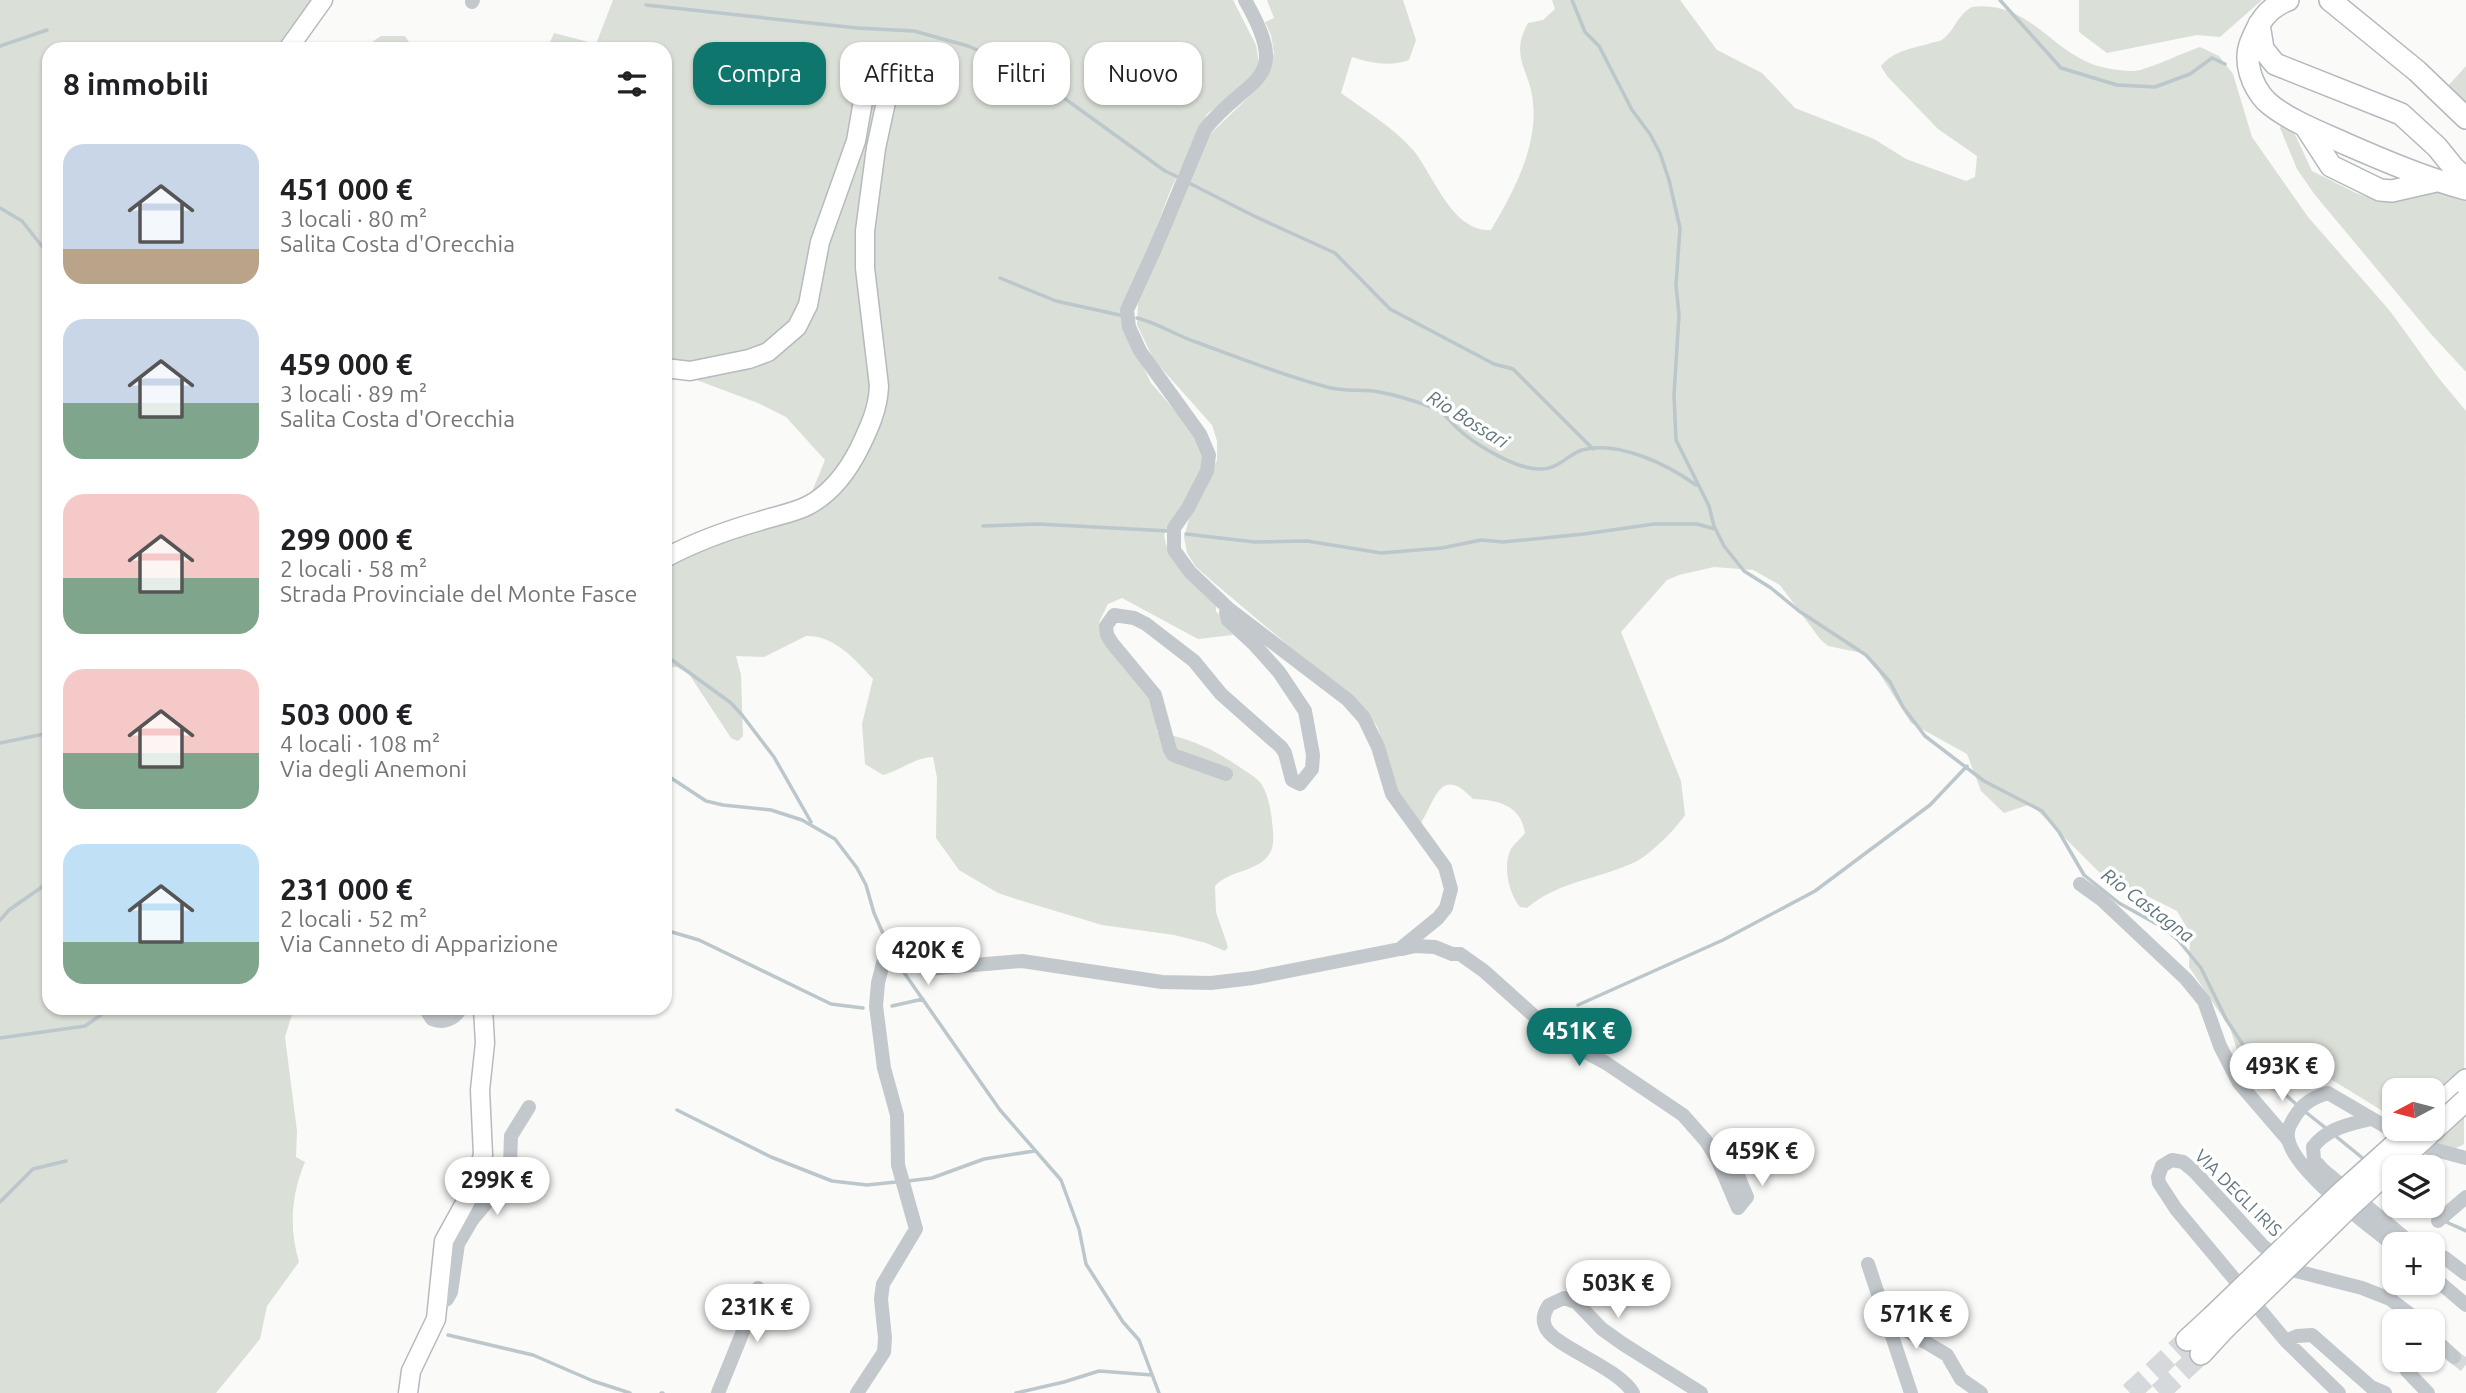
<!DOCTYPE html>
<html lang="it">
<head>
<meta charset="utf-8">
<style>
	body { margin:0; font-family:Ubuntu,sans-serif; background:#f2f2f2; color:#202124; height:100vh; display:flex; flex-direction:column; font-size:26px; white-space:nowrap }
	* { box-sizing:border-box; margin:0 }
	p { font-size:23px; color:#757577 }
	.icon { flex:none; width:38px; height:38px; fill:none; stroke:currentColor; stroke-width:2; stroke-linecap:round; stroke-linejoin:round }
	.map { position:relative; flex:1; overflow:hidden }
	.panel { position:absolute; left:42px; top:42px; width:630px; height:973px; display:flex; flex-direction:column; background:#fff; border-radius:21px; box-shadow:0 2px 5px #0004 }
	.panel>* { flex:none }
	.hud { position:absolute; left:693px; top:42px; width:665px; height:63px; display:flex; gap:14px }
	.needle { width:46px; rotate:263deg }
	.buttons { position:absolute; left:2382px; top:1078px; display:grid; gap:14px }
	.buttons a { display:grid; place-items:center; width:63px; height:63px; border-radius:14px; background:#fff; box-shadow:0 2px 5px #0004; font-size:35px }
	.price { position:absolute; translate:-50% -60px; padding:0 16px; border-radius:24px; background:#fff; color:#222; font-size:23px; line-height:46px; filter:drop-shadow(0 2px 4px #0008) }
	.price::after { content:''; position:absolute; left:50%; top:42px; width:21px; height:16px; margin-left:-10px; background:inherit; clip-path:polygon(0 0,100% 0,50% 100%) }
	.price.on { background:#0f766e; color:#fff }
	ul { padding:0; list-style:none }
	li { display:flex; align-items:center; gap:21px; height:175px; padding:0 21px }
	li span { display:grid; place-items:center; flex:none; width:196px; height:140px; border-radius:21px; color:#555 }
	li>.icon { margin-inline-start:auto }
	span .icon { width:84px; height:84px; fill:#fffc; stroke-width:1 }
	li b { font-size:30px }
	h2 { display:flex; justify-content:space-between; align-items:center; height:84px; padding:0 21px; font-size:30px }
	.pill { padding:0 24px; border-radius:21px; background:#fff; box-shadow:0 2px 5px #0004; font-size:24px; line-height:63px }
	.pill.on { background:#0f766e; color:#fff }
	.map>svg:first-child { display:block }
</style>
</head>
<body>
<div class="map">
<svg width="2466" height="1393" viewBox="0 0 2466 1393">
	<rect width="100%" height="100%" fill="#fafaf8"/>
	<!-- green -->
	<path fill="#dadfd7" d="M0,0H311L280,49H49V1008H294L285,1037L297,1131L296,1157L305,1162C291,1195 289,1228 299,1262L267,1306L260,1339L216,1393H0Z
		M613,0H1233L1256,45L1259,63L1249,82L1207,114L1171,189L1139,272L1120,309L1136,352L1151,383L1191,429L1202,449L1203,469L1164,535L1168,553L1216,601V611L1233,635L1198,639L1122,598L1108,604L1099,622L1105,643L1145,683L1156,716L1157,732C1191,739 1212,748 1241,768C1248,773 1257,777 1262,785C1268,795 1271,810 1272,821C1273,832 1275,844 1270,853C1259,872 1229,870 1215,886L1216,912L1228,947L1225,951L1206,943L1174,935L1102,925L1019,900L998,893L959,870L936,838L937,778L933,757C914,758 901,770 883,775L865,764L862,724L873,679C856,660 834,635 806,636L764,657L736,656L741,675L743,736L738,741L731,738L689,674L677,667H665V569C709,539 764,534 812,511L809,499L825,460L786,417L758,403L694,379L665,377V49H547L554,33L596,44Z
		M1267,0H1403L1416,40L1409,60C1389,67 1371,63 1352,57L1341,93C1366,111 1394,128 1414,151C1434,176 1452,232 1491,230C1513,193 1538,147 1533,102C1530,70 1509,57 1528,23L1543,20L1555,9L1552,0H1680L1717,50L1762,73L1795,108L1874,139L1906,159L1966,181L1975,177L1977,156L1938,129L1887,76L1881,66C1894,51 1909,49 1928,44C1932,42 1940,42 1943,39C1955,30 1958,14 1972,7C2029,0 2052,53 2098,66C2108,69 2124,71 2135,71C2147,70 2185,52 2200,47L2219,56L2233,74L2252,137L2308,217L2390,311L2437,376L2466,411L2464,1144C2446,1157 2428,1139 2412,1129H2432V1090H2394V1118L2324,1075L2294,1079L2277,1093L2254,1081L2241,1062L2230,1028L2189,967L2190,933L2177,911L2099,872L2031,804L2004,813L1981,791L1967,754L1911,723L1867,654L1828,646L1820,639L1780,585L1753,570L1714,567L1679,575L1667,580L1621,632L1681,781L1685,815C1676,829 1648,857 1633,863C1598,879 1557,882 1527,908L1520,907C1509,894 1503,867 1510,851C1513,844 1520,840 1525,833C1521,805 1498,800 1473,799C1441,765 1436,798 1421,823L1398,792L1377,726L1354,696L1308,662L1212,581L1196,567L1187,553L1184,537L1189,519L1217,460V441L1212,425L1154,360L1137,325L1138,300L1208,136L1256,90L1267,75L1274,53L1271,35L1265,22L1274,18Z
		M2079,0H2262L2220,37L2197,35L2107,53L2079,32Z
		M381,36H405L409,42L406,49H362Z
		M2466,66V103L2448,86Z
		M2283,120L2293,130L2312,171L2356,193L2383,202L2440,190L2466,200V372L2431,334L2315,195L2297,169L2280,128Z"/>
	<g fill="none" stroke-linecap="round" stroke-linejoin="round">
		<!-- stream -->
		<path stroke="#bbc7cb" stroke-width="3.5" d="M1572,0L1585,32L1599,46L1632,110L1650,134L1660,153L1669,180L1680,228L1676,285L1679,315L1674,395L1676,440L1709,506L1714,526L1724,546L1744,571L1771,588L1799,611L1866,655L1890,682L1903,707L1925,736L1984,781L2042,811L2059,832L2084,875L2119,903L2164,928L2179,941L2201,968L2226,1019L2255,1063L2269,1080L2297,1105
			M2000,0L2061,68L2117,85L2155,87L2190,74L2212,58L2225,64
			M646,5L857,28L914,31L968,46L1028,72L1165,171L1182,179
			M0,46L47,30
			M1189,183L1254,216L1335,253L1390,309L1494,364L1513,369L1593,449
			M0,208L22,221L49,255
			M1000,278L1056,301L1124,316
			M1137,318C1158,323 1175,335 1196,342C1239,358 1282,375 1327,387C1344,392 1362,389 1379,392C1396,395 1415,401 1431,407C1445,413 1445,416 1455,426C1472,443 1515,469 1539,469C1558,470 1567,455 1582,450C1619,440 1668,465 1696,485
			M983,526L1038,524L1169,531
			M1186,534L1255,542L1307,541L1381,553L1442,548L1481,540L1503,542L1584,534L1654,524H1697L1715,529
			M665,655L731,703L742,715L774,757L811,822
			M0,743L49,733
			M665,774L706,801L723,805L771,810L802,820L835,839L857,868L866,885L874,913L892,954
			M0,920L9,910L49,882
			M665,930L699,940L831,1004L863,1008
			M898,964L1000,1110L1061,1180L1079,1229L1086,1264L1123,1322L1139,1340L1159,1393
			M1578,1005L1723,940L1815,891L1930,805L1967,766
			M892,1006L923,999
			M0,1038L85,1026L111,1008
			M677,1110L771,1157L832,1181L867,1185L896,1182
			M2303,1110L2327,1129
			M2333,1134L2365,1160
			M908,1181L932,1178L984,1159L1034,1151
			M0,1202L33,1169L66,1161
			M2422,1206L2437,1218
			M2444,1221L2466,1231
			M448,1335L533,1355L593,1381L630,1393
			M661,1393H663
			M1016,1393L1064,1382L1099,1371L1152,1375"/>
		<!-- minor-tunnel -->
		<path stroke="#d5d9db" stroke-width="14" stroke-dasharray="14 7" stroke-linecap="butt" d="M2454,1357L2466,1366"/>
		<!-- highway-tunnel -->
		<path stroke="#d5d9db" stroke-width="21" stroke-dasharray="21 10" stroke-linecap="butt" d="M2130,1393L2187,1340
			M2159,1393L2201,1354"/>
		<!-- major casing -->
		<g stroke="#b5babe" stroke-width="21">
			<path id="major" d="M288,49L323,0
				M665,368L690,371L749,359L768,352L797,327L808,305L820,242L856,141L863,101L864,77L868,71L874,69L885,72L889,88L876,148L865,231V268L879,386C878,409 870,426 860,447C848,471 831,494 807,506C793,513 775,516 760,521C728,530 695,542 665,558
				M408,1393L411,1371L436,1319L444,1241L471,1192L483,1155L480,1090L485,1043L483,1008"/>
		</g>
		<!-- highway casing -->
		<g stroke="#b4b9bd" stroke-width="24">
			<path id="highway" d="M2288,0C2267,8 2259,22 2251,42C2243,62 2252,86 2266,101C2285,119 2322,133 2346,144C2385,161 2425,178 2466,189
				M2330,0L2417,71L2466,118
				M2259,24L2263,49L2275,64L2401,114L2437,147L2454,168L2466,179
				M2305,126L2331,166L2380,190L2392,191L2436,181
				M2432,1111L2466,1080
				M2187,1340L2212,1317
				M2201,1354L2224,1329"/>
		</g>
		<!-- minor -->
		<path stroke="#c3c8cc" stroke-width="14" d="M472,2L473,0
			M1226,774L1173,755L1170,750L1155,695L1112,643L1107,635L1106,626L1114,615L1134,618L1146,624L1194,661L1221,694L1281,747L1285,753L1292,780L1300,784L1312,769L1313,755L1305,711L1279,672L1254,644L1228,620L1226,613L1229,609
			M2080,884L2101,899L2186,979L2204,1001L2220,1046L2239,1083L2288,1140
			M1402,949L1415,946L1435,947L1452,954H1460L1484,971L1533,1015L1569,1043L1606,1063L1683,1115L1706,1141L1718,1161L1738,1208L1747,1197L1731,1159
			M425,1008L432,1019C443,1024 455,1019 461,1008
			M2370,1119C2348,1125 2327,1128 2313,1147L2314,1160L2323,1170L2412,1244
			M2438,1221L2466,1197
			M2394,1246C2368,1224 2293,1171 2288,1138C2287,1129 2290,1125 2294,1118C2303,1103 2312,1098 2328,1093L2417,1145L2466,1158
			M2432,1254L2445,1258L2466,1274
			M1868,1264L1911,1393
			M2432,1276L2466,1305
			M439,1304L447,1299L451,1292L458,1244L472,1220L503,1183L510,1165L511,1136L529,1107
			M1887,1319L1947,1355L1961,1379L1981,1393
			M2432,1337L2454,1357
			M2286,1341L2297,1336L2312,1335L2371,1387L2385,1393
			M2407,1371L2428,1393
			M718,1393L746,1324L755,1310L758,1288
			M857,1393L884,1352L885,1338L881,1299L883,1284L916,1229L898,1165L897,1115L884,1068L876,1006L878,983L883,963L889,958H899L928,969L1022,961L1162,982L1211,983L1253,978L1400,949L1438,918L1446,908L1451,889L1445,867L1392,794L1378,747L1364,718L1348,700L1229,609L1190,572L1174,550V528L1188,508L1207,471L1209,455L1200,434L1140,351L1129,327L1127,310L1154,251L1205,129C1250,74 1293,84 1245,0
			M1633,1393C1617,1366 1551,1346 1545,1326C1542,1319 1545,1311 1549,1305L1564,1298L1576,1302L1602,1329L1623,1344L1701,1393
			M2339,1393L2286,1341L2176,1209L2159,1183L2158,1177L2162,1166L2172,1160L2183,1162L2194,1171L2263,1246L2296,1271L2362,1288L2390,1299L2411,1315"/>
		<!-- major -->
		<use href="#major" stroke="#fff" stroke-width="18"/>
		<!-- highway -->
		<use href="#highway" stroke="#fff" stroke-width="21"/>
		<!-- highway-bridge casing -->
		<g stroke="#b4b9bd" stroke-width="24" stroke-linecap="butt">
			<path id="highway-bridge" d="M2212,1317L2340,1194L2398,1142
				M2224,1329L2350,1206L2466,1100"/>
		</g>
		<!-- highway-bridge -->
		<use href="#highway-bridge" stroke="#fff" stroke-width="21"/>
	</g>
	<g text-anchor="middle" stroke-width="7" stroke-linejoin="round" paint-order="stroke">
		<!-- street labels -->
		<g font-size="18" fill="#657683" stroke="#fff">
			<text transform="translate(2238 1193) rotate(45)" y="6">VIA DEGLI IRIS</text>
		</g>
		<!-- water labels -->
		<g font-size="19" font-style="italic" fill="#60757c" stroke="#fff">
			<text transform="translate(1468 419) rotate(32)" y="7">Rio Bossari</text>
			<text transform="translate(2148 905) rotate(37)" y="7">Rio Castagna</text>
		</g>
	</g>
</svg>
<div class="buttons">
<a><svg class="needle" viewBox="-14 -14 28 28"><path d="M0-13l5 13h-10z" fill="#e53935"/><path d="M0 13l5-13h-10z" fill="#757577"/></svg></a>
<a><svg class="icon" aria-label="layers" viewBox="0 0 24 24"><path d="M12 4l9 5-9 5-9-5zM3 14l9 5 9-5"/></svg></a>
<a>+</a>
<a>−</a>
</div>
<b class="price" style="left:928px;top:987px">420K €</b>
<b class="price on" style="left:1579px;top:1068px">451K €</b>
<b class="price" style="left:2282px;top:1103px">493K €</b>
<b class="price" style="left:1762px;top:1188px">459K €</b>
<b class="price" style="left:497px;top:1217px">299K €</b>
<b class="price" style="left:1618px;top:1320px">503K €</b>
<b class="price" style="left:757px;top:1344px">231K €</b>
<b class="price" style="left:1916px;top:1351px">571K €</b>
<div class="hud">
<a class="pill on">Compra</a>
<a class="pill">Affitta</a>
<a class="pill">Filtri</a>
<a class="pill">Nuovo</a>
</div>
<section class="panel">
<h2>8 immobili<svg class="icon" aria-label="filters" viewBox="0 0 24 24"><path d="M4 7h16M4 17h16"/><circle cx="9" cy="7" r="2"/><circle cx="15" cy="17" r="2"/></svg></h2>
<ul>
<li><span style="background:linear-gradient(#c9d6e8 75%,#b9a48a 0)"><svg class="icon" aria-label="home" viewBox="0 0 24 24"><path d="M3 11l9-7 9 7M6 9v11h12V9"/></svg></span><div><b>451 000 €</b><p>3 locali · 80 m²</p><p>Salita Costa d'Orecchia</p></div></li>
<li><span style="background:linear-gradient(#c9d6e8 60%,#7fa58c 0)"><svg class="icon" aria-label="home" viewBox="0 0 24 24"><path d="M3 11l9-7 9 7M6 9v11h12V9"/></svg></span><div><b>459 000 €</b><p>3 locali · 89 m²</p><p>Salita Costa d'Orecchia</p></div></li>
<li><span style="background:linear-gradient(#f6c9c9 60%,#7fa58c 0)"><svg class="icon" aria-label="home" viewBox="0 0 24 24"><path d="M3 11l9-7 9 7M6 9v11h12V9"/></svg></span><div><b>299 000 €</b><p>2 locali · 58 m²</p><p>Strada Provinciale del Monte Fasce</p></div></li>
<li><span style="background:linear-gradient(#f6c9c9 60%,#7fa58c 0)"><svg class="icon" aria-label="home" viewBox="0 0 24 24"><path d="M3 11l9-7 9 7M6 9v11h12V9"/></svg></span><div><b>503 000 €</b><p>4 locali · 108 m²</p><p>Via degli Anemoni</p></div></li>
<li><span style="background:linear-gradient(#bfe0f5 70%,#7fa58c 0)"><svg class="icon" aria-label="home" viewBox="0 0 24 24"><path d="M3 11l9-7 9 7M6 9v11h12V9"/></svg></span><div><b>231 000 €</b><p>2 locali · 52 m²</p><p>Via Canneto di Apparizione</p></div></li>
</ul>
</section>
</div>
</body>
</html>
